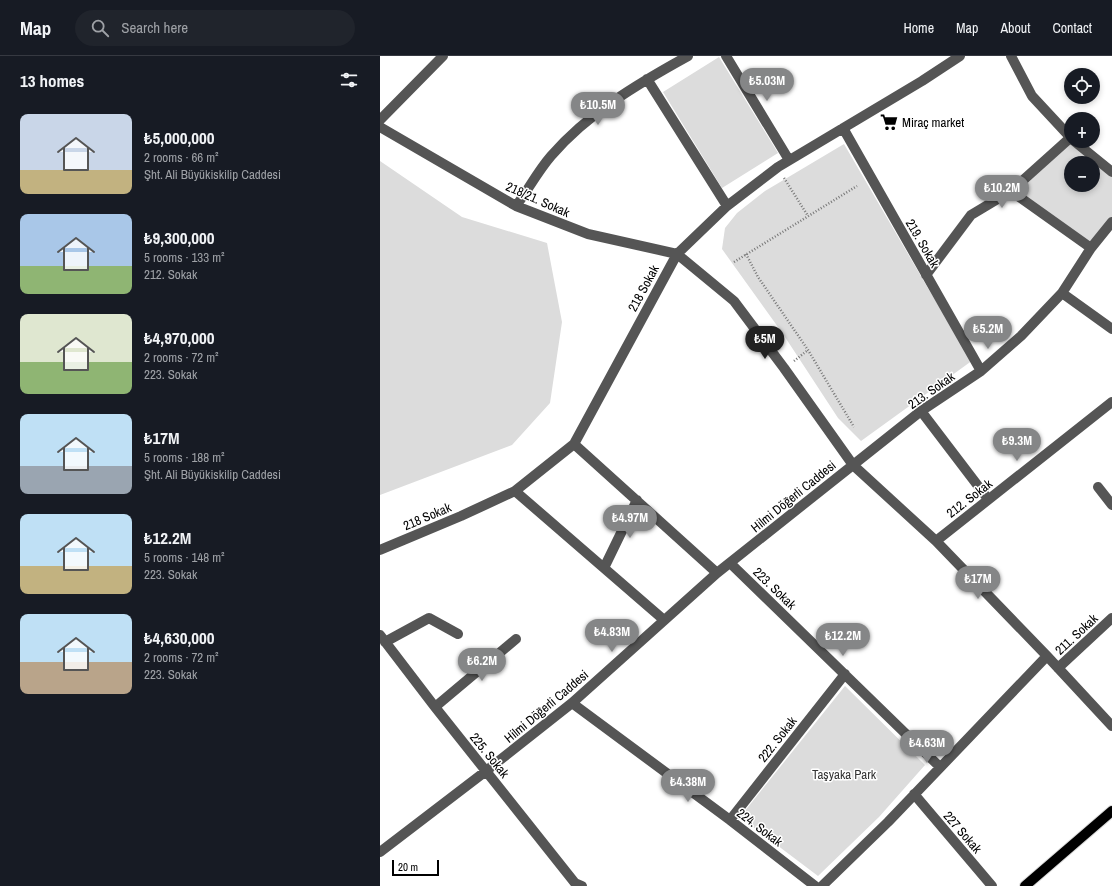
<!DOCTYPE html>
<html lang="en">
<head>
<meta charset="utf-8">
<style>
	body { margin:0; font-family:"Archivo Narrow",sans-serif; background:#20242c; color:#f1f3f6; height:100vh; display:flex; flex-direction:column; font-size:15px; white-space:nowrap }
	* { box-sizing:border-box; margin:0 }
	p { font-size:13px; color:#9ea1a6 }
	.icon { flex:none; width:22px; height:22px; fill:none; stroke:currentColor; stroke-width:2; stroke-linecap:round; stroke-linejoin:round }
	.map { position:relative; flex:1; overflow:hidden }
	.sheet { display:flex; flex-direction:column; background:#171b24; width:380px }
	.sheet>* { flex:none }
	.controls { position:absolute; left:684px; top:12px; display:grid; gap:8px }
	.controls a { display:grid; place-items:center; width:36px; height:36px; border-radius:50%; background:#171b24; box-shadow:0 2px 6px #0003; font-size:20px }
	.scale { position:absolute; left:12px; bottom:10px; width:47px; box-sizing:border-box; padding-left:4px; border:2px solid #000; border-top:0; font-size:11px; line-height:14px; white-space:nowrap; color:#000; -webkit-text-stroke:3px #fff; paint-order:stroke }
	.price { position:absolute; translate:-50% -34px; padding:0 9px; border-radius:14px; background:#858687; color:#fff; font-size:13px; line-height:26px; filter:drop-shadow(0 1px 2px #0008) }
	.price::after { content:''; position:absolute; left:50%; top:24px; width:12px; height:9px; margin-left:-6px; background:inherit; clip-path:polygon(0 0,100% 0,50% 100%) }
	.price.on { background:#222; color:#fff }
	ul { padding:0; list-style:none }
	li { display:flex; align-items:center; gap:12px; height:100px; padding:0 20px }
	li span { display:grid; place-items:center; flex:none; width:112px; height:80px; border-radius:8px; color:#555 }
	li>.icon { margin-inline-start:auto }
	span .icon { width:48px; height:48px; fill:#fffc; stroke-width:1 }
	li b { font-size:17px }
	h2 { display:flex; justify-content:space-between; align-items:center; height:48px; padding:0 20px; font-size:17px }
	header { display:flex; align-items:center; gap:24px; box-sizing:border-box; height:56px; padding:0 20px; background:#171b24; border-bottom:1px solid #363941 }
	header strong { font-size:19px }
	nav { display:flex; gap:22px; margin-inline-start:auto; font-size:14px }
	.search { width:280px; height:36px; background:#20242c; display:flex; align-items:center; gap:10px; box-sizing:border-box; padding:0 14px; border-radius:22px; color:#9ea1a6; font-size:15px }
	main { display:flex; flex:1; min-height:0 }
	.map>svg:first-child { display:block }
</style>
</head>
<body>
<header>
<strong>Map</strong>
<div class="search"><svg class="icon" aria-label="search" viewBox="0 0 24 24"><circle cx="10" cy="10" r="6"/><path d="M15 15l6 6"/></svg>Search here</div>
<nav><a>Home</a><a>Map</a><a>About</a><a>Contact</a></nav>
</header>
<main>
<section class="sheet">
<h2>13 homes<svg class="icon" aria-label="filters" viewBox="0 0 24 24"><path d="M4 7h16M4 17h16"/><circle cx="9" cy="7" r="2"/><circle cx="15" cy="17" r="2"/></svg></h2>
<ul>
<li><span style="background:linear-gradient(#c9d6e8 70%,#c2b280 0)"><svg class="icon" aria-label="home" viewBox="0 0 24 24"><path d="M3 11l9-7 9 7M6 9v11h12V9"/></svg></span><div><b>₺5,000,000</b><p>2 rooms · 66 m²</p><p>Şht. Ali Büyükiskilip Caddesi</p></div></li>
<li><span style="background:linear-gradient(#a9c7e8 65%,#8fb573 0)"><svg class="icon" aria-label="home" viewBox="0 0 24 24"><path d="M3 11l9-7 9 7M6 9v11h12V9"/></svg></span><div><b>₺9,300,000</b><p>5 rooms · 133 m²</p><p>212. Sokak</p></div></li>
<li><span style="background:linear-gradient(#dfe7d0 60%,#8fb573 0)"><svg class="icon" aria-label="home" viewBox="0 0 24 24"><path d="M3 11l9-7 9 7M6 9v11h12V9"/></svg></span><div><b>₺4,970,000</b><p>2 rooms · 72 m²</p><p>223. Sokak</p></div></li>
<li><span style="background:linear-gradient(#bfe0f5 65%,#9aa5b1 0)"><svg class="icon" aria-label="home" viewBox="0 0 24 24"><path d="M3 11l9-7 9 7M6 9v11h12V9"/></svg></span><div><b>₺17M</b><p>5 rooms · 188 m²</p><p>Şht. Ali Büyükiskilip Caddesi</p></div></li>
<li><span style="background:linear-gradient(#bfe0f5 65%,#c2b280 0)"><svg class="icon" aria-label="home" viewBox="0 0 24 24"><path d="M3 11l9-7 9 7M6 9v11h12V9"/></svg></span><div><b>₺12.2M</b><p>5 rooms · 148 m²</p><p>223. Sokak</p></div></li>
<li><span style="background:linear-gradient(#bfe0f5 60%,#b9a48a 0)"><svg class="icon" aria-label="home" viewBox="0 0 24 24"><path d="M3 11l9-7 9 7M6 9v11h12V9"/></svg></span><div><b>₺4,630,000</b><p>2 rooms · 72 m²</p><p>223. Sokak</p></div></li>
</ul>
</section>
<div class="map">
<svg width="732" height="830" viewBox="0 0 732 830">
	<rect width="100%" height="100%" fill="#fff"/>
	<!-- green -->
	<path fill="#dcdcdc" fill-rule="evenodd" d="M339,1L398,97L342,132L283,36Z
		M690,82L732,116V166L711,192L631,135ZM691,107H713V129H691Z
		M464,88L549,234L593,304L481,385L458,362L403,278L342,193L345,172L357,157L385,135Z
		M0,105L82,161L167,187L182,266L170,347L132,389L0,439Z
		M465,630L545,709L499,761L438,820L360,761Z"/>
	<g fill="none" stroke-linecap="round" stroke-linejoin="round">
		<!-- major casing -->
		<g stroke="#dbdbdb" stroke-width="12">
			<path id="major" d="M645,830L732,755"/>
		</g>
		<!-- path -->
		<path stroke="#777" stroke-width="2.5" stroke-dasharray="1 2" stroke-linecap="butt" d="M404,122L428,160
			M366,198L378,221L428,294L474,371
			M354,206L477,130
			M414,305L428,294"/>
		<!-- minor -->
		<path stroke="#555" stroke-width="10" d="M346,0L409,104
			M631,0L652,40L691,82
			M267,23L347,150
			M0,64L63,0
			M0,71L136,150L208,178L297,198L354,245L404,312L473,409L556,485L667,600L732,670
			M463,72L601,315
			M694,85L732,116
			M631,135L711,192
			M136,150C148,134 158,115 171,100C208,57 259,27 308,0
			M546,219L591,159L631,135L690,82
			M682,237L732,273
			M541,355L608,443
			M194,388L337,517
			M718,431L732,449
			M135,435L284,564
			M556,485L732,346
			M0,494L81,460L135,435L194,388L297,198L347,150L398,111L542,25L580,0
			M350,507L560,711
			M224,512L257,444
			M0,579L55,651L195,827L202,830
			M5,586L49,562L78,578
			M678,612L732,562
			M192,647L350,764L435,830
			M55,651L136,583
			M534,738L612,830
			M350,764L465,618
			M0,796L106,715L192,647L337,517L541,355L601,315L641,280L682,237L711,192L732,166
			M442,830L508,766L667,600"/>
		<!-- major -->
		<use href="#major" stroke="#000" stroke-width="10"/>
	</g>
	<!-- icons -->
	<defs>
		<g id="supermarket-bare" transform="scale(1.38)"><path d="M-6-5.5h2.5l.6 2H6L4.5 2H-2.5L-4.4-4H-6ZM-1.5 3.2a1.3 1.3 0 1 0 .1 0ZM3 3.2a1.3 1.3 0 1 0 .1 0Z" fill="#000" stroke="#fff" stroke-width="2.5" paint-order="stroke"/></g>
	</defs>
	<g fill-rule="evenodd">
		<use href="#supermarket-bare" x="509" y="66"/>
	</g>
	<g text-anchor="middle" stroke-width="3" stroke-linejoin="round" paint-order="stroke">
		<!-- poi labels -->
		<g font-size="13" fill="#000" stroke="#fff" text-anchor="start">
			<text x="522" y="71">Miraç market</text>
		</g>
		<!-- street labels -->
		<g font-size="13" fill="#000" stroke="#fff">
			<text transform="translate(158 143) rotate(24)" y="5">218/21. Sokak</text>
			<text transform="translate(543 187) rotate(60)" y="5">219. Sokak</text>
			<text transform="translate(263 232) rotate(-62)" y="5">218 Sokak</text>
			<text transform="translate(551 334) rotate(-35)" y="5">213. Sokak</text>
			<text transform="translate(413 440) rotate(-39)" y="5">Hilmi Döğerli Caddesi</text>
			<text transform="translate(589 442) rotate(-38)" y="5">212. Sokak</text>
			<text transform="translate(47 460) rotate(-23)" y="5">218 Sokak</text>
			<text transform="translate(395 532) rotate(44)" y="5">223. Sokak</text>
			<text transform="translate(696 578) rotate(-43)" y="5">211. Sokak</text>
			<text transform="translate(166 650) rotate(-40)" y="5">Hilmi Döğerli Caddesi</text>
			<text transform="translate(397 683) rotate(-52)" y="5">222. Sokak</text>
			<text transform="translate(110 699) rotate(51)" y="5">225. Sokak</text>
			<text transform="translate(380 771) rotate(37)" y="5">224. Sokak</text>
			<text transform="translate(583 776) rotate(49)" y="5">227 Sokak</text>
		</g>
		<!-- park labels -->
		<g font-size="13" fill="#333" stroke="#fff">
			<text x="464" y="723">Taşyaka Park</text>
		</g>
	</g>
</svg>
<div class="controls">
<a><svg class="icon" aria-label="locate" viewBox="0 0 24 24"><circle cx="12" cy="12" r="6"/><path d="M12 2v4M12 18v4M2 12h4M18 12h4"/></svg></a>
<a>+</a>
<a>−</a>
</div>
<div class="scale">20 m</div>
<b class="price" style="left:387px;top:46px">₺5.03M</b>
<b class="price" style="left:218px;top:70px">₺10.5M</b>
<b class="price" style="left:622px;top:153px">₺10.2M</b>
<b class="price" style="left:608px;top:294px">₺5.2M</b>
<b class="price on" style="left:385px;top:304px">₺5M</b>
<b class="price" style="left:637px;top:406px">₺9.3M</b>
<b class="price" style="left:250px;top:483px">₺4.97M</b>
<b class="price" style="left:598px;top:544px">₺17M</b>
<b class="price" style="left:232px;top:597px">₺4.83M</b>
<b class="price" style="left:463px;top:601px">₺12.2M</b>
<b class="price" style="left:102px;top:626px">₺6.2M</b>
<b class="price" style="left:547px;top:708px">₺4.63M</b>
<b class="price" style="left:308px;top:747px">₺4.38M</b>
</div>
</main>
</body>
</html>
